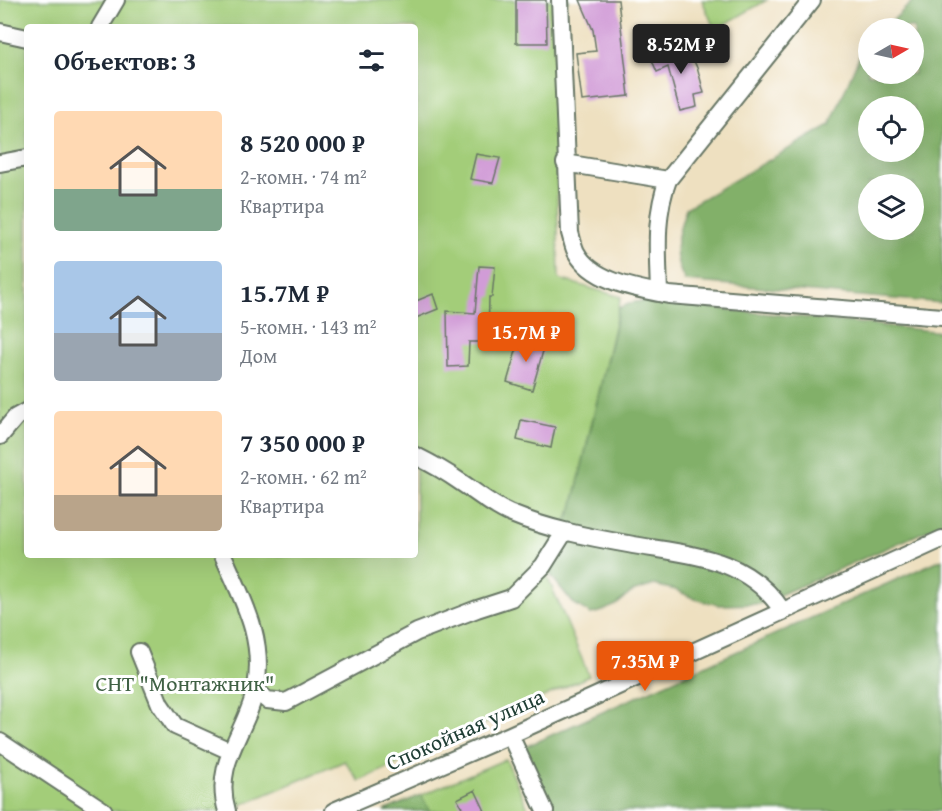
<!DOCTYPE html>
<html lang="ru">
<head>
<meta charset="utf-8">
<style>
	body { margin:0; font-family:"Gentium Book Plus",serif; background:#f2f2f3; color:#1f2937; height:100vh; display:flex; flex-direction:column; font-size:22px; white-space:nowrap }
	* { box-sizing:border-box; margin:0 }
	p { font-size:20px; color:#747a83 }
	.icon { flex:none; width:33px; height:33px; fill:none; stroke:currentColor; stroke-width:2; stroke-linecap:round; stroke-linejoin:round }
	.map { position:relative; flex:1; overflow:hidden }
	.drawer { position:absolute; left:24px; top:24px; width:394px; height:534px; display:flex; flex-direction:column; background:#fff; border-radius:6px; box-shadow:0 6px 24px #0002 }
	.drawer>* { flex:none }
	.needle { width:39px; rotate:81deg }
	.tools { position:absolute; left:858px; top:18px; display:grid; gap:12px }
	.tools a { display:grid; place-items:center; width:66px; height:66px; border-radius:50%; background:#fff; box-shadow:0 6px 24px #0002; font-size:30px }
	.price { position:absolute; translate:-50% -51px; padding:0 14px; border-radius:6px; background:#ea580c; color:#fff; font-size:20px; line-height:39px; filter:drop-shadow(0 2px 3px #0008) }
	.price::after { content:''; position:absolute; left:50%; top:36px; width:18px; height:14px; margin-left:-9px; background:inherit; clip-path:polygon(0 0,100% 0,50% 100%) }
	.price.on { background:#222; color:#fff }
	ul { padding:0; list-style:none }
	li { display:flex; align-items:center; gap:18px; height:150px; padding:0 30px }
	li span { display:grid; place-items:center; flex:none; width:168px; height:120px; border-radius:6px; color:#555 }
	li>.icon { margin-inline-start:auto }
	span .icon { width:72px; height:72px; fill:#fffc; stroke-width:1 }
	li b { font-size:26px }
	h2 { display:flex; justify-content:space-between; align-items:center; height:72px; padding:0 30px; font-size:26px }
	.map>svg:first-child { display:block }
</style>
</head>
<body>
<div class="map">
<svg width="942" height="811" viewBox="0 0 942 811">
	<rect width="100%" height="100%" fill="#fff"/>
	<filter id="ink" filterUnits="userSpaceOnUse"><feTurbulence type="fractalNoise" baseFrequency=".0167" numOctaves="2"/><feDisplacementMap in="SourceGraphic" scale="12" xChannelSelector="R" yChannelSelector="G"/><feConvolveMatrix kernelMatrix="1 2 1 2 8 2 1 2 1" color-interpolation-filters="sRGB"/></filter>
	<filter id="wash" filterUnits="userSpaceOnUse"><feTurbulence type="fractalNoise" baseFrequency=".008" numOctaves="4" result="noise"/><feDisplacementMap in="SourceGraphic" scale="24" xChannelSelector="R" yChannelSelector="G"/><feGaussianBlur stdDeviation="1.35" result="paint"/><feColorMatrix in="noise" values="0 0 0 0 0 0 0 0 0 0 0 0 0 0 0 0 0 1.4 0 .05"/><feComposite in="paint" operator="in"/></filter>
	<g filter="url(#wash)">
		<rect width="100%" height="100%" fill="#eee0c0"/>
		<!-- green -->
		<path fill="#a3cd79" stroke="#618556" stroke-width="1.5" fill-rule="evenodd" d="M0,0H570L553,8L559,279L621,297L572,509L543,566L589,676L359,781L345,761L227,811H0ZM27,27H416V555H27Z
			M702,0H767L715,30Z
			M506,759L529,811H384Z"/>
		<!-- forest -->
		<path fill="#82b069" stroke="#50764e" stroke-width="1.5" fill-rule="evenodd" d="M914,0H942V303L685,281C670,252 677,237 686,208L830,125L862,50L868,45V74H914V28H885ZM914,106V152H868V106ZM868,184H914V230H868Z
			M646,301L942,332V524L759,604L719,605L695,599L676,590L654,585L632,592L616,605L600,612L591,614L573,603L543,566L572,509L619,308L634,302Z
			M942,559V811H553L525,747Z
			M421,795L430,811H384Z"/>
		<g id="blocks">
			<!-- building -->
			<path fill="#d19cd7" d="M516,0H546L547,43H516Z
				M580,0H618L629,96L582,101L576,53L596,51L593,30Z
				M686,43L698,70L704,93L695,95L697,107L680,111L668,67L657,72L651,58Z
				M476,154L500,158L493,183L470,179Z
				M479,266L495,267L492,297H489L488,342H469L468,366L448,367L447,311L475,313Z
				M433,294L438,309L416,318V301Z
				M520,337L545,344L532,390L507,382Z
				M521,420L555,427L551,448L517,440Z
				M475,790L485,811H464L457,799Z"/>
		</g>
	</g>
	<g filter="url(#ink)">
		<use href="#blocks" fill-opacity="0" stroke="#677665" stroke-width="1.5"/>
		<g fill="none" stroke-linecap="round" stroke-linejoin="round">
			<!-- minor casing -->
			<g stroke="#677665" stroke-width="20">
				<path id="minor" d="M560,0L570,233C572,239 573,246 576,252C592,282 639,289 669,295L942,317
					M100,27L116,0
					M0,32L27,38
					M0,163L27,158
					M565,163L668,180
					M659,293C658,255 654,216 668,180L812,0
					M0,436L16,417L27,411
					M416,456C430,463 445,471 459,481C476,492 491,505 509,513C547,529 588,537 628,544C687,555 745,555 782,610
					M223,555C242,599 265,637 256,687C248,731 212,762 227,811
					M139,652L160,704L175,726L230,751
					M255,689L267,700L286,702L417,632L477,609L511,598L543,566L565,531
					M510,735L545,811
					M0,742L104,811
					M334,811L510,735L942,539"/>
			</g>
			<!-- minor -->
			<use href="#minor" stroke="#fff" stroke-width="16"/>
		</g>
	</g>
	<g text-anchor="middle" stroke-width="6" stroke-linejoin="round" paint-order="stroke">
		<!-- park labels -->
		<g font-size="22" fill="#406145" stroke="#fff">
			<text x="185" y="691">СНТ "Монтажник"</text>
		</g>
		<!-- street labels -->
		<g font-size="22" fill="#1f3d34" stroke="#fff">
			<text transform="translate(465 729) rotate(-24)" y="8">Спокойная улица</text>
		</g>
	</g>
</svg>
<div class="tools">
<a><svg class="needle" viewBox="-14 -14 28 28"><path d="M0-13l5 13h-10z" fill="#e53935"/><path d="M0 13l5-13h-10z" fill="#747a83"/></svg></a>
<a><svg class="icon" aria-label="locate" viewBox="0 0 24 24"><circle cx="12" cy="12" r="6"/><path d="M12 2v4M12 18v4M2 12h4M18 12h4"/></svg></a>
<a><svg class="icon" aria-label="layers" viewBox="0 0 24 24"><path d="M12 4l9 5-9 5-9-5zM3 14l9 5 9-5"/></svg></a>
</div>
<b class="price on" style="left:681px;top:75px">8.52M ₽</b>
<b class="price" style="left:526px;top:363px">15.7M ₽</b>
<b class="price" style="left:645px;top:692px">7.35M ₽</b>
<section class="drawer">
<h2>Объектов: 3<svg class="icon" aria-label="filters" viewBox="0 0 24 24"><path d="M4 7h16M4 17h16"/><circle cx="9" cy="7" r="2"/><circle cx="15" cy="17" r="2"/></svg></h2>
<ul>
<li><span style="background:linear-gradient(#ffd9b3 65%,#7fa58c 0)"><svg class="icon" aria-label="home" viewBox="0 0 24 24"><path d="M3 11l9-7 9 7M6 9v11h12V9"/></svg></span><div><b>8 520 000 ₽</b><p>2-комн. · 74 m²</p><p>Квартира</p></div></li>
<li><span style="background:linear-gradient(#a9c7e8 60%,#9aa5b1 0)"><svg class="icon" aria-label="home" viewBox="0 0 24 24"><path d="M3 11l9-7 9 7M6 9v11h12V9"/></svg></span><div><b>15.7M ₽</b><p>5-комн. · 143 m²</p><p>Дом</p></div></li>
<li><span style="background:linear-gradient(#ffd9b3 70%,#b9a48a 0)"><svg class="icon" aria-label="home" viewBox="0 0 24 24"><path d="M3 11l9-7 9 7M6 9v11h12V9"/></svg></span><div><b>7 350 000 ₽</b><p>2-комн. · 62 m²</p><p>Квартира</p></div></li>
</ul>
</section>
</div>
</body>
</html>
